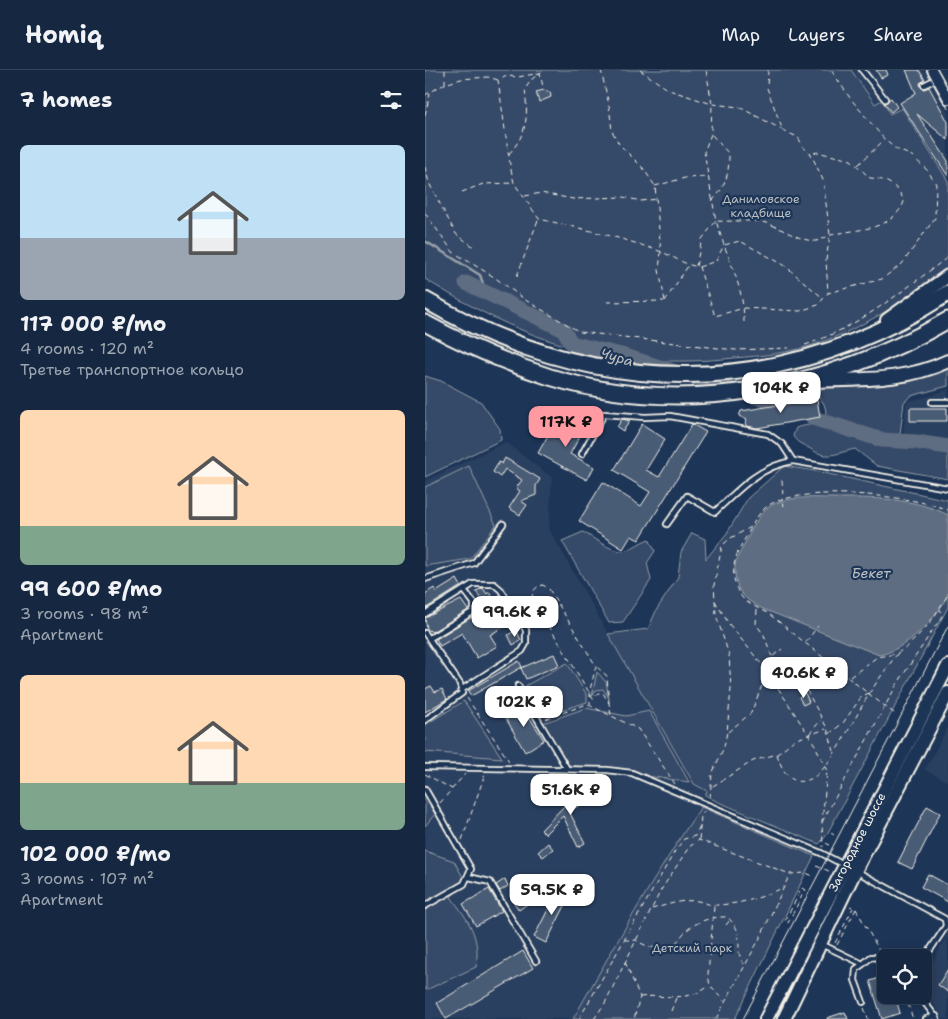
<!DOCTYPE html>
<html lang="en">
<head>
<meta charset="utf-8">
<style>
	body { margin:0; font-family:"Shantell Sans",sans-serif; background:#23344c; color:#f1f3f6; height:100vh; display:flex; flex-direction:column; font-size:19px; white-space:nowrap }
	* { box-sizing:border-box; margin:0 }
	p { font-size:16px; color:#9ea6b1 }
	.icon { flex:none; width:28px; height:28px; fill:none; stroke:currentColor; stroke-width:2; stroke-linecap:round; stroke-linejoin:round }
	.map { position:relative; flex:1; overflow:hidden }
	.details { display:flex; flex-direction:column; background:#162841; width:425px }
	.details>* { flex:none }
	.controls { position:absolute; left:452px; top:879px; display:grid; gap:10px }
	.controls a { display:grid; place-items:center; width:55px; height:55px; border-radius:8px; background:#162841; box-shadow:0 2px 12px #0003,0 0 0 1px #35445a; font-size:25px }
	.price { position:absolute; translate:-50% -42px; padding:0 11px; border-radius:10px; background:#fff; color:#222; font-size:16px; line-height:32px; filter:drop-shadow(0 1px 2px #0008) }
	.price::after { content:''; position:absolute; left:50%; top:30px; width:15px; height:11px; margin-left:-8px; background:inherit; clip-path:polygon(0 0,100% 0,50% 100%) }
	.price.current { background:#ff9aa2; color:#111 }
	ul { padding:0; list-style:none }
	li { display:grid; align-content:center; gap:10px; height:265px; padding:0 20px }
	li span { display:grid; place-items:center; height:155px; border-radius:8px; color:#555 }
	li>.icon { margin-inline-start:auto }
	span .icon { width:90px; height:90px; fill:#fffc; stroke-width:1 }
	li b { font-size:21px }
	h2 { display:flex; justify-content:space-between; align-items:center; height:60px; padding:0 20px; font-size:21px }
	header { display:flex; align-items:center; gap:30px; box-sizing:border-box; height:70px; padding:0 25px; background:#162841; border-bottom:1px solid #35445a }
	header strong { font-size:24px }
	nav { display:flex; gap:28px; margin-inline-start:auto; font-size:18px }
	main { display:flex; flex:1; min-height:0 }
	.map>svg:first-child { display:block }
</style>
</head>
<body>
<header>
<strong>Homiq</strong>
<nav><a>Map</a><a>Layers</a><a>Share</a></nav>
</header>
<main>
<section class="details">
<h2>7 homes<svg class="icon" aria-label="filters" viewBox="0 0 24 24"><path d="M4 7h16M4 17h16"/><circle cx="9" cy="7" r="2"/><circle cx="15" cy="17" r="2"/></svg></h2>
<ul>
<li><span style="background:linear-gradient(#bfe0f5 60%,#9aa5b1 0)"><svg class="icon" aria-label="home" viewBox="0 0 24 24"><path d="M3 11l9-7 9 7M6 9v11h12V9"/></svg></span><div><b>117 000 ₽/mo</b><p>4 rooms · 120 m²</p><p>Третье транспортное кольцо</p></div></li>
<li><span style="background:linear-gradient(#ffd9b3 75%,#7fa58c 0)"><svg class="icon" aria-label="home" viewBox="0 0 24 24"><path d="M3 11l9-7 9 7M6 9v11h12V9"/></svg></span><div><b>99 600 ₽/mo</b><p>3 rooms · 98 m²</p><p>Apartment</p></div></li>
<li><span style="background:linear-gradient(#ffd9b3 70%,#7fa58c 0)"><svg class="icon" aria-label="home" viewBox="0 0 24 24"><path d="M3 11l9-7 9 7M6 9v11h12V9"/></svg></span><div><b>102 000 ₽/mo</b><p>3 rooms · 107 m²</p><p>Apartment</p></div></li>
</ul>
</section>
<div class="map">
<svg width="523" height="949" viewBox="0 0 523 949">
	<rect width="100%" height="100%" fill="#1d3557"/>
	<filter id="ink" filterUnits="userSpaceOnUse"><feTurbulence type="fractalNoise" baseFrequency=".02" numOctaves="2"/><feDisplacementMap in="SourceGraphic" scale="10" xChannelSelector="R" yChannelSelector="G"/><feConvolveMatrix kernelMatrix="1 2 1 2 8 2 1 2 1" color-interpolation-filters="sRGB"/></filter>
	<g filter="url(#ink)">
		<!-- built -->
		<path fill="#2a4060" d="M426,0H500L523,43V111L477,38L465,44L450,34Z
			M523,319V373L478,365L481,334L484,331L506,326Z
			M81,372L127,408L124,459L268,714L282,721L276,737L243,785L209,841L148,949H0V411Z
			M523,657V712L500,700Z
			M523,863V949H518L499,918V909Z"/>
		<!-- green -->
		<path fill="#354a67" stroke="#949ea8" d="M0,0H426L450,34L457,30L465,44L477,38L523,111V201C482,229 439,258 391,274C365,283 336,286 309,288C188,301 102,273 0,209Z
			M523,298V316L486,326L479,332L475,364L480,368L523,375V409L452,396L430,379C410,383 403,391 384,378C377,374 372,373 368,366L371,358C383,353 408,357 399,334C397,331 394,328 393,324L398,317L481,312Z
			M0,306L16,311L56,332L75,359L76,370L0,407Z
			M44,396L71,455L45,489L0,496V417Z
			M359,396L390,401L523,430V537L401,766L394,774L291,731L280,725L282,721L269,714L183,564L223,559L232,539L253,507L256,482L267,463L280,469L281,489L302,463L323,428Z
			M158,462C169,468 190,485 202,480C210,477 215,472 224,469L230,481L222,493L226,510L198,552L184,553L137,471Z
			M142,593L162,625V632L115,647L100,616Z
			M172,602L181,612L184,628L178,619L171,620L167,626Z
			M39,631L77,688L0,682V655Z
			M161,638L201,646L224,641L264,712L144,695L118,653Z
			M0,728L10,744L0,756Z
			M276,737L389,786L310,949H148C189,877 229,805 276,737Z
			M0,781L29,791L40,811L26,827C43,850 56,866 51,897L1,920Z"/>
		<!-- water -->
		<path fill="#5e6d82" stroke="#9aa2ab" d="M408,428C447,428 488,427 523,445C523,464 523,506 523,522C517,546 477,582 454,585L338,539C316,528 309,519 310,493C316,481 332,446 341,439C359,425 387,428 408,428Z"/>
		<g fill="none" stroke-linecap="round" stroke-linejoin="round">
			<!-- stream -->
			<path stroke="#9aa2ab" stroke-width="2.5" d="M0,171L55,205L61,222"/>
			<!-- river -->
			<path stroke="#5e6d82" stroke-width="15" d="M41,213L139,260L146,273L196,285L357,335
				M388,348L457,370L491,372L523,377"/>
		</g>
		<!-- building -->
		<path fill="#485b74" stroke="#f4f1e8" d="M451,0H461L463,5L456,8Z
			M481,0H494L500,10L495,13L496,17L499,19L504,17L523,52V70L492,44L523,91V106L475,33L491,23Z
			M119,20L125,22L126,27L114,32L111,22Z
			M466,28L472,37L466,42L459,33Z
			M392,329L395,347L332,358L322,356L320,354L322,350L314,346L316,341Z
			M485,338H522V351H485Z
			M197,349L205,351L198,361L192,357Z
			M131,351L139,355L141,351L151,356L153,353L160,357L145,384L169,397L162,410L113,383Z
			M217,354L240,369L221,400L234,407L267,354L281,362L214,470L206,466L198,479L154,451L178,412L216,436L225,422L189,400Z
			M80,388L115,409L111,416V425L96,431L102,435L95,445L84,438L95,421L91,418L97,410L80,399L75,407L68,402L74,392L77,394Z
			M32,509L36,516L0,539V524L9,518L11,522Z
			M58,518L62,524L64,522L83,554L65,565L72,576L52,588L37,563L15,576L11,569L61,538L51,521Z
			M36,530L43,540L7,562L2,559L0,548Z
			M91,560L96,570L88,575L83,565Z
			M129,584L134,595L101,609L96,598Z
			M94,591L97,597L46,626L43,621Z
			M6,616L10,622L17,619L22,629L0,642V619Z
			M380,623L384,632L378,635L374,627Z
			M98,633L104,644L103,645L119,670L100,682L79,645Z
			M168,719L172,726L144,741L160,773L153,777L138,746L120,764L116,760L144,731Z
			M502,736L515,743L487,799L473,792Z
			M123,773L128,779L118,787L113,782Z
			M503,804L523,815V832L496,817Z
			M80,809L83,816L75,821L71,815Z
			M111,812L119,822L94,840L87,830Z
			M64,819L77,841L51,856L38,834Z
			M133,820L145,826L121,873L109,867Z
			M98,881L108,898L21,949L12,933Z
			M523,899V922L513,915Z
			M461,906V925H470L475,943L457,949L445,911Z
			M420,942L423,949H402V948Z"/>
		<g fill="none" stroke-linecap="round" stroke-linejoin="round">
			<!-- lane casing -->
			<g stroke="#f4f1e8" stroke-width="8">
				<path id="lane" d="M437,0L460,29
					M499,15L511,9
					M507,332H523
					M157,384L179,344L220,347L245,346L343,364L357,374L368,391
					M242,454L262,426L290,442C313,420 335,396 368,391L523,418
					M0,509L49,493L78,454
					M0,544L48,514H69L76,520L101,560V574L97,581L36,620
					M0,563L35,614L37,623L0,650
					M5,568L49,541V533L39,520
					M93,616L142,699
					M0,697L182,700L207,703L396,783L419,795
					M0,719L46,799L39,814L0,836
					M431,801L520,849L521,856L499,889
					M44,807L65,812L111,891
					M396,874L438,894L446,887L455,888L461,894
					M494,925L512,949
					M438,932L430,910L431,899L438,894
					M501,949L511,946"/>
			</g>
			<!-- street casing -->
			<g stroke="#f4f1e8" stroke-width="12">
				<path id="street" d="M507,0L523,29"/>
			</g>
			<!-- secondary casing -->
			<g stroke="#f4f1e8" stroke-width="16">
				<g id="secondary">
					<path d="M462,250L523,206"/>
					<path d="M386,311C434,309 479,312 523,291"/>
					<path id="s1" d="M341,949L523,596"/>
					<path d="M359,949L430,801L523,623"/>
				</g>
			</g>
			<!-- primary casing -->
			<g stroke="#f4f1e8" stroke-width="19">
				<path id="primary" d="M0,230C171,330 355,331 523,223
					M0,253C40,275 81,293 125,307C258,348 405,319 523,250"/>
			</g>
			<!-- path -->
			<path stroke="#f4f1e8" stroke-width="1" stroke-dasharray="5 4" stroke-linecap="butt" d="M20,0V14
				M176,0L184,35L187,61L194,74L218,98L230,116L236,181L234,200L240,231
				M215,0L244,20L287,34L314,37L358,60
				M343,0L342,18L358,61L373,67L378,77L386,84L398,110L405,165L401,190L403,223
				M73,10L85,95L89,113L114,149C155,158 195,167 234,181C248,186 259,195 274,197L290,246L319,238L375,241L393,235L403,223L457,209L477,194L510,148L511,114L503,101L487,86L471,79L460,70L425,28L406,0
				M0,25L20,14L36,9L63,7L73,10L82,6L93,7L115,3L118,0
				M0,45L5,24
				M84,84C103,62 103,47 100,19L107,9L115,3L118,17
				M433,95L459,70
				M0,97L4,113L31,164L49,177
				M230,116L260,108L282,107
				M37,122L58,114L89,113
				M100,126L116,123L148,129L198,127L216,131L232,129
				M287,131C301,117 304,104 304,84L287,65
				M0,143L28,182L69,207L102,231L155,262L310,280L364,278
				M271,196L277,169L291,151L279,82L286,64L287,34L281,0
				M274,197L291,191L299,175L291,151C306,152 326,149 341,153C357,158 371,169 388,171C394,172 400,167 406,165C433,158 466,162 479,132C474,116 462,109 445,108L426,90L392,82L386,84
				M92,206L113,150
				M240,231L263,196
				M182,232L239,231
				M319,252C319,224 309,201 299,175L315,171L359,195L398,228
				M380,275C432,258 479,220 523,187
				M357,410L358,428
				M358,432L359,436
				M290,531L304,554L342,601L390,675L402,701L397,752L398,777
				M332,540L331,554L339,565L347,587L357,600L382,621L402,658L409,681
				M381,572L393,556
				M348,586L357,579
				M172,597L182,606L184,633
				M425,607L452,587L471,584L482,577L504,554L523,525
				M42,628L84,691
				M165,636V620L171,596L124,519L118,515C110,517 108,520 107,528L165,624L168,629L173,623H178L184,633L186,646
				M469,643C427,612 386,577 344,544C335,538 322,535 316,526C304,509 308,488 318,472C326,460 331,443 344,435C376,415 488,425 523,440
				M121,649L162,634L213,659L250,714
				M303,662L326,643L342,603
				M384,664L396,650
				M404,664L418,653L437,626L444,623
				M352,684C357,702 368,720 389,707C405,698 433,642 444,624C453,610 463,596 473,583
				M0,704L27,719
				M288,716L328,691L352,684L369,670L401,659
				M285,728L287,704L299,677L302,662L306,619L304,585L291,545L289,515L297,476L304,469L326,457
				M15,733L40,704
				M397,752L471,616L517,546L515,539
				M406,763L409,765
				M37,770L60,704
				M274,770L276,746L279,741
				M401,773L404,775
				M391,796L404,801
				M377,818L380,820L363,853L360,851Z
				M289,837L283,904L285,916L299,931
				M227,839C242,835 258,829 273,831C279,832 285,836 292,835C315,834 338,828 359,817
				M431,839L454,880
				M301,855L305,850
				M199,870H211C220,877 236,881 248,875C253,872 255,867 259,863C269,852 287,846 302,847C323,864 307,879 319,894
				M410,873L428,838
				M412,875L431,839L425,836
				M200,892L215,927L209,949
				M480,925L488,949
				M215,927C239,924 263,933 284,916
				M439,938L443,949
				M246,941L251,928
				M154,949L250,781L259,769L270,766L275,757
				M169,949L180,933L236,820L264,777L274,770L365,804
				M291,949L336,866L365,804L381,803L388,806"/>
			<!-- lane -->
			<use href="#lane" stroke="#1d3557" stroke-width="4.5"/>
			<!-- street -->
			<use href="#street" stroke="#1d3557" stroke-width="9"/>
			<!-- secondary -->
			<use href="#secondary" stroke="#1d3557" stroke-width="12"/>
			<!-- primary -->
			<use href="#primary" stroke="#1d3557" stroke-width="15"/>
			<!-- tram -->
			<path stroke="#f4f1e8" stroke-width="1" d="M502,0L523,38
				M318,949L523,556"/>
		</g>
	</g>
	<g text-anchor="middle" stroke-width="4.5" stroke-linejoin="round" paint-order="stroke">
		<!-- park labels -->
		<g font-size="12" fill="#bbbfc1" stroke="#1d3557">
			<text x="336" y="133">Даниловское<tspan x="336" dy="14">кладбище</tspan></text>
			<text x="267" y="882">Детский парк</text>
		</g>
		<!-- street labels -->
		<g font-size="12" fill="#f4f1e8" stroke="#1d3557">
			<text dy="4" stroke="none"><textPath href="#s1" startOffset="199">Загородное шоссе</textPath></text>
		</g>
		<!-- water labels -->
		<g font-size="14" font-style="italic" fill="#c0c3c4" stroke="#1d3557">
			<text transform="translate(192 287) rotate(16)" y="5">Чура</text>
			<text x="446" y="508">Бекет</text>
		</g>
	</g>
</svg>
<div class="controls">
<a><svg class="icon" aria-label="locate" viewBox="0 0 24 24"><circle cx="12" cy="12" r="6"/><path d="M12 2v4M12 18v4M2 12h4M18 12h4"/></svg></a>
</div>
<b class="price" style="left:356px;top:344px">104K ₽</b>
<b class="price current" style="left:141px;top:378px">117K ₽</b>
<b class="price" style="left:90px;top:568px">99.6K ₽</b>
<b class="price" style="left:379px;top:629px">40.6K ₽</b>
<b class="price" style="left:99px;top:658px">102K ₽</b>
<b class="price" style="left:146px;top:746px">51.6K ₽</b>
<b class="price" style="left:127px;top:846px">59.5K ₽</b>
</div>
</main>
</body>
</html>
